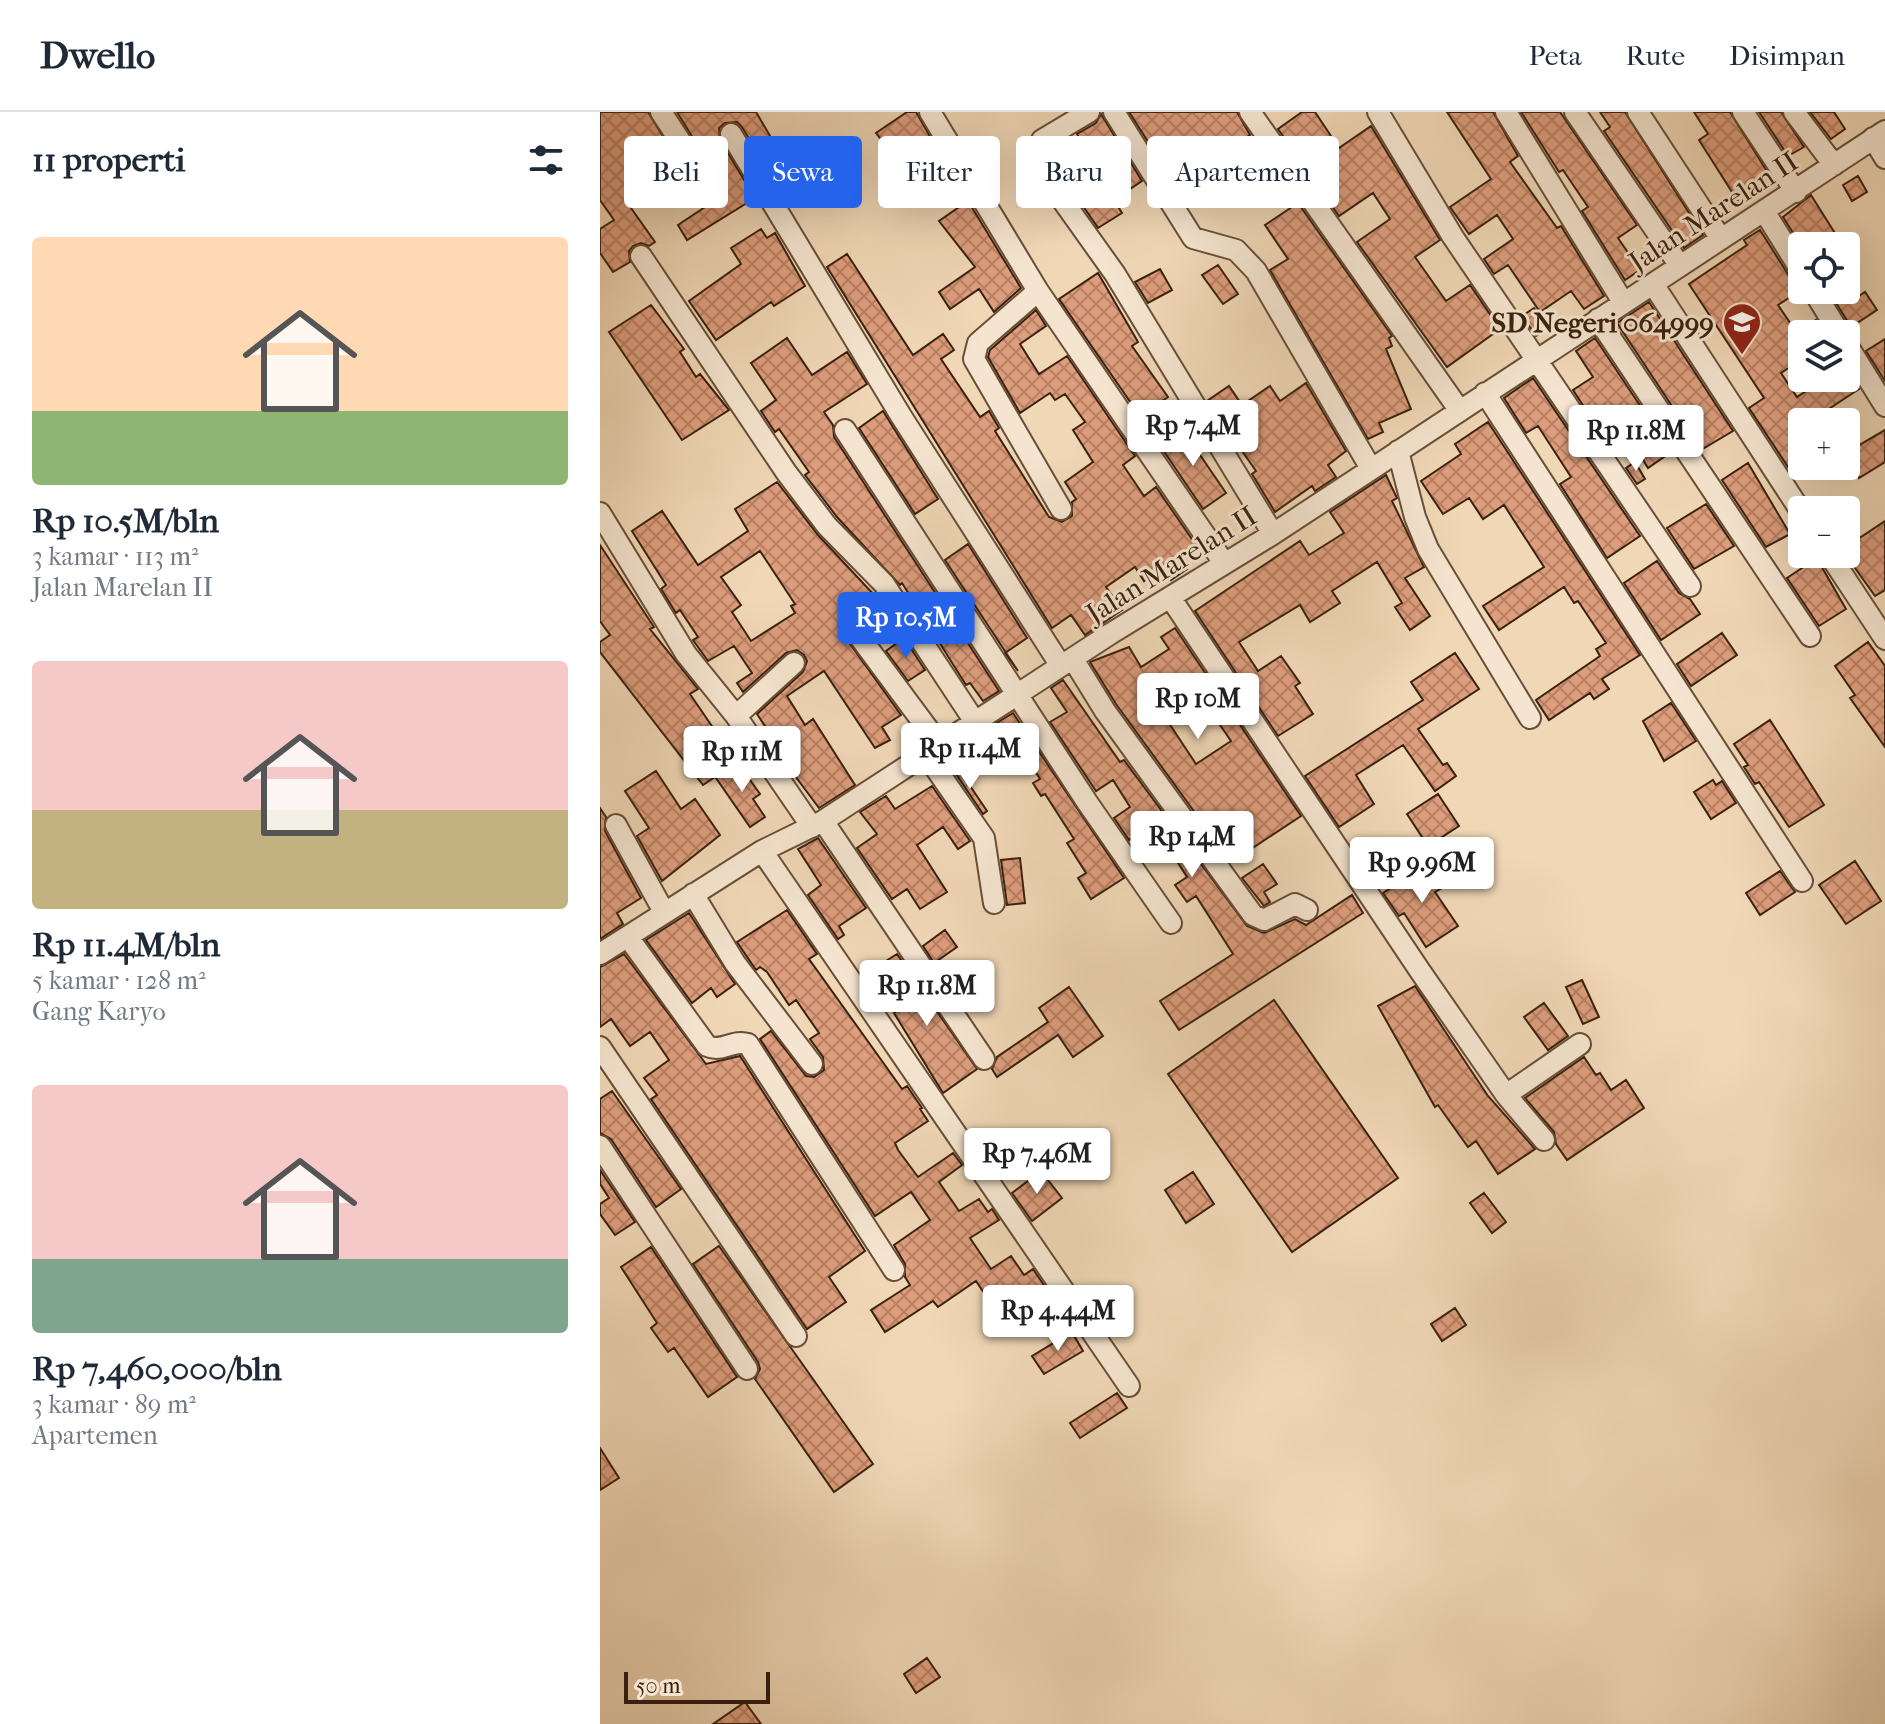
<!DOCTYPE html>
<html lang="id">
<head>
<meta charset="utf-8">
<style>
	body { margin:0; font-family:"IM FELL French Canon",serif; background:#f2f2f3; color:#1f2937; height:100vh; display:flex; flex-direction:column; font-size:30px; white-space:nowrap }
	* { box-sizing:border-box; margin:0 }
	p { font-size:26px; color:#747a83 }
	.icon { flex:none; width:44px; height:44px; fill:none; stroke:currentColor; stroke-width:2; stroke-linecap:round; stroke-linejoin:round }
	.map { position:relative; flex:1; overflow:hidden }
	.details { display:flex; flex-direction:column; background:#fff; width:600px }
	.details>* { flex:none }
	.guide { position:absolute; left:24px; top:24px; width:760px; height:72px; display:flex; gap:16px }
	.controls { position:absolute; left:1188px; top:120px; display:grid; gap:16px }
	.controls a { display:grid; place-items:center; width:72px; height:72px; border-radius:8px; background:#fff; box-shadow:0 8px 32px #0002; font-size:40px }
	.scale { position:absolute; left:24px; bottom:20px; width:146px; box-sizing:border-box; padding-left:8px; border:4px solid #3a210d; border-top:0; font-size:22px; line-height:28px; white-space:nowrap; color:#3a210d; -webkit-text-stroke:6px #f5e5d0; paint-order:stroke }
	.price { position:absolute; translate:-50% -68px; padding:0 18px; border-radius:8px; background:#fff; color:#222; font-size:26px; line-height:52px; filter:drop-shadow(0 2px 4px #0008) }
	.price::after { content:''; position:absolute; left:50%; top:48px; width:24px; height:18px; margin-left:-12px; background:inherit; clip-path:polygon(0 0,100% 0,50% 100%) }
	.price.on { background:#2563eb; color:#fff }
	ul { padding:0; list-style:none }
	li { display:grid; align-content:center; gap:16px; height:424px; padding:0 32px }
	li span { display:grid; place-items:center; height:248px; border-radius:8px; color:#555 }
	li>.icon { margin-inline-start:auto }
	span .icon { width:144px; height:144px; fill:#fffc; stroke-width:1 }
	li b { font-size:34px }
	h2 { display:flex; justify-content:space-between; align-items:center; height:96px; padding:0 32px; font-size:34px }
	.pill { padding:0 28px; border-radius:8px; background:#fff; box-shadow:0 8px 32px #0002; font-size:28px; line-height:72px }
	.pill.on { background:#2563eb; color:#fff }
	header { display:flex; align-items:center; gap:48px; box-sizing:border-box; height:112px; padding:0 40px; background:#fff; border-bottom:2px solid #e0e1e3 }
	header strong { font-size:38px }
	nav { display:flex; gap:44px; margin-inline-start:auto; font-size:28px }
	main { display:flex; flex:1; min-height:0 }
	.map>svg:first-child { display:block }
</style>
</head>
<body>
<header>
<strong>Dwello</strong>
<nav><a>Peta</a><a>Rute</a><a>Disimpan</a></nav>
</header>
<main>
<section class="details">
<h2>11 properti<svg class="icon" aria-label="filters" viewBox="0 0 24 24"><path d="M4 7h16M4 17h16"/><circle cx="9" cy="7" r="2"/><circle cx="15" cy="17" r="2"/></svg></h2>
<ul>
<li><span style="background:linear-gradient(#ffd9b3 70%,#8fb573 0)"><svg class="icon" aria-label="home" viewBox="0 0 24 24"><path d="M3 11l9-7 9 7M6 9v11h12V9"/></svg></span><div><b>Rp 10.5M/bln</b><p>3 kamar · 113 m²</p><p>Jalan Marelan II</p></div></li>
<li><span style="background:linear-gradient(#f6c9c9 60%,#c2b280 0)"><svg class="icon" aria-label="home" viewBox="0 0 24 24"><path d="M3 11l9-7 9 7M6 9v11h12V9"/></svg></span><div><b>Rp 11.4M/bln</b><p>5 kamar · 128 m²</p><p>Gang Karyo</p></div></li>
<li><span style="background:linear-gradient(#f6c9c9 70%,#7fa58c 0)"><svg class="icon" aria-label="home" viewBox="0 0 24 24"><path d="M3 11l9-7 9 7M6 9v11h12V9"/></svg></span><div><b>Rp 7,460,000/bln</b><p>3 kamar · 89 m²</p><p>Apartemen</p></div></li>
</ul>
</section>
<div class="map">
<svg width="1285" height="1612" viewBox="0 0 1285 1612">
	<defs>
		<pattern id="building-cross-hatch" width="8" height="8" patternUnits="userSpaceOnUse" patternTransform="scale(2)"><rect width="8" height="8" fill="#de9d7c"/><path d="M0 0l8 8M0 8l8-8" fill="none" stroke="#b58064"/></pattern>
	</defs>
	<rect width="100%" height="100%" fill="#f0d7b6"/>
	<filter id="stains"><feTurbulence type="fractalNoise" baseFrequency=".0025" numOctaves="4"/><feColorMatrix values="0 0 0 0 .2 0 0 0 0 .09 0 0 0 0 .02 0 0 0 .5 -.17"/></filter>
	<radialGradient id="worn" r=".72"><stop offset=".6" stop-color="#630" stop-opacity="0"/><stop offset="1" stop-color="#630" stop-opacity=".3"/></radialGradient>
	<!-- building -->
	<path fill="url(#building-cross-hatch)" stroke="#3a210d" stroke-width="2" fill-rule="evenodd" d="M0,0H48L77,47L70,52L66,46L37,65L50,83L31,96L55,130L49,134L41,131L33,134L29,139L30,150L13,160L0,141V117L14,108L0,88Z
		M77,0H156L197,70L182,81L142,15L137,10L125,11L119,16L120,28L155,86L87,128L78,113L114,89L87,51L97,44L99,36Z
		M307,0H316L350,59L321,79L276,21Z
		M529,0H637L650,23L604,53L613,67L584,86Z
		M702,0H715L739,36L771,14L840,128L815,145L846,189L870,173L900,217L847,255L757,130L790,107L773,81L739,104L678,17Z
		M847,0H893L918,44L910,50L957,116L961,114L1004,184L984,197L971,179L940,200L908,153L894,162L884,147L913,127L897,103L869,122L850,95L891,67Z
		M921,0H960L1037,113L1018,126L1040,158L1025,168L982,99L988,95L963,58L959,60Z
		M1000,0H1025L1103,123L1084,136L1004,19L1010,15Z
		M1094,0H1130L1173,69L1139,91L1099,28L1108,22Z
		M1159,0H1181L1204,35L1188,44Z
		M1210,0H1234L1245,17L1231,27Z
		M501,2L542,69L514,88L522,101L498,116L466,69L493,52L477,22L496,11Z
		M1258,64L1267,80L1252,89L1243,73Z
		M1211,83L1243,134L1202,135L1183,105Z
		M368,89L421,176L394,200L379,177L350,197L339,180L375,155L339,109Z
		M698,91L792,224L789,226L792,234L786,237L811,297L779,311L783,320L768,327L670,158L688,147L665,113Z
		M161,117L167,126L175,121L205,174L174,194L171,190L116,228L89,189L141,152L131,136Z
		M1160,118L1191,167L1201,173L1200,179L1178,193L1197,221L1216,208L1225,222H1198L1202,228V247L1181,261L1197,285L1226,266H1246V256L1259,277L1209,310H1202V354L1192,361L1149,296L1164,286L1089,172L1147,133L1144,128Z
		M247,142L313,243L343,222L354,238L341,247L380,305L389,299L399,316L395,319L449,405L462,410L472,404V390L476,387L465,370L493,350L473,318L485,310L465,282L455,288L450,281L420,301L388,245L390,238L436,198L446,214L420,232L439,262L467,244L535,344L523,353L544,384L556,375L598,436L581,448L587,457L571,468L563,457L544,469L535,455L506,475L522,498L485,523L471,503L452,516L227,155Z
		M618,153L638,182L623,192L602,163Z
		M560,157L572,178L548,191L535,170Z
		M498,161L538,230L532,234L568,285L540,304L459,187Z
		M1228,178H1246L1253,188L1265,180L1277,198L1251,215Z
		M1049,190L1133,319L1101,338L1017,211Z
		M51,193L84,237L80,240L96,265L100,262L129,298L82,328L9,220Z
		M934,196L948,216L936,224L922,204Z
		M187,226L212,263L247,240L267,272L224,300L233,313L234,325L399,579L383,589L370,571L366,573L302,471L300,473L237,405L205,363L209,360L179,317L175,320L161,299L176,288L151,251Z
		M995,226L1071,340L1048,356L1017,306L999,318L973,278L993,265L976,239Z
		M1285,227V269L1266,239Z
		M933,266L1040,424L1007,446L960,372L971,365L938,314L926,321L904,286Z
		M706,271L746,339L728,353L736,365L715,379L712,374L675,400L652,362L656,359L607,289L629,274L642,293L670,274L680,289Z
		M283,299L338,387L315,402L259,316Z
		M888,310L1040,543L1002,567L1009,577L994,587L990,581L949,608L936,588L1000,544L996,537L1006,531L978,489L974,491L964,475L899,518L883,494L944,455L904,393L883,407L869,386L843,402L821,369L861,342L855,332Z
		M592,314L600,326L595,329L599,335L596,337L626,381L603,397L561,335Z
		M1285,318V350L1259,366L1246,341Z
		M1035,350L1045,367L1037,372L1026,356Z
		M1148,351L1190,422L1166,435L1122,368Z
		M786,363L797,386L792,389L824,455L805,466L830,504L810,518L795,495L802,491L777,450L732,479L740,491L710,510L700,493L639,530L658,559L681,544L700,571L695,574L713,602L678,624L595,499L700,429L709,443L744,421L730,400Z
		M177,370L218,423L278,487L245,510L243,522L301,603L282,615L290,628L275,636L224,559L187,584L205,613L213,607L255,673L219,696L166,625L170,622L157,602L203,560L207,549L204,543L197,538L186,541L143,580L137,571L152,561L134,534L108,549L93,528L98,525L80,498L76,501L61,477L66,473L32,419L62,399L98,453L148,419L135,397ZM160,439L195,492L191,494L195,501L151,529L132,500L141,493L121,465Z
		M1106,392L1134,434L1094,457L1067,416Z
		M1285,409V478L1275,484L1245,442L1246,435Z
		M368,432L427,526L405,541L418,559L345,448Z
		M0,433L54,515L50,517L98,577L90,582L118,623L105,632L124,659L103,673L0,540V530L10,523L0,509Z
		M1057,449L1079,481L1090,487L1100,502L1061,528L1024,471Z
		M1211,450L1215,455L1220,452L1246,497L1219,514L1187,466Z
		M575,516L701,704L648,739L627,708L609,720L516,592L490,550L529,535L541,555L569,537L561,525ZM585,562L631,629L596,652L551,584Z
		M1122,521L1137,543L1091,574L1077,552Z
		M304,526L325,558L308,569L286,539Z
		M1268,530L1285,554V635L1250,586L1255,583L1235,554Z
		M855,541L879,577L818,617L843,653L847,651L856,664L835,679L803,633L756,663L774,692L739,715L705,664L823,588L811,570Z
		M463,568L520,650L524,648L647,814L664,821L695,807L706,813L752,783L763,801L579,918L560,889L633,842L596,784L587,790L575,773L587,765L559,721L553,725L547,716L529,728L514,706L530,695L513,668L496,679L450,610L467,600L451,576Z
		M1071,591L1096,629L1064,649L1043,609Z
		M413,601L524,766L491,787L478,766L486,761L467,731L474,727L445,682L441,684L433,671L440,667L412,623L406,627L395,612Z
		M1170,608L1224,693L1189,715L1159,670L1155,672L1144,655L1148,653L1134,632Z
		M138,651L160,682L153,687L165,705L150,715L116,666Z
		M358,656L387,699L383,702L354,659Z
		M56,659L81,697L95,687L120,723L62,769L37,724L49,716L25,679Z
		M1113,668L1116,673L1122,669L1136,691L1111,707L1094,680Z
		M332,674L370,729L358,737L343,715L317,733L347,780L320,797L307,777L292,787L257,736L277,722L260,700L286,684L295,697Z
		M838,682L859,714L828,734L807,702Z
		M0,696L6,705L5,719L41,786L17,801L23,812L0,827Z
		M218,726L266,796L239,814L244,823L238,827L208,783L221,773L198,737Z
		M420,746L425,791L407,793L401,748Z
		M1255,749L1281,789L1246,812L1219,773Z
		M663,752L677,772L664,780L670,790L664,794L642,766Z
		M828,752L844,775L835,780L858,814L826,835L804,801L799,804L783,781Z
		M1180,759L1195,780L1160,803L1146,781Z
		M187,798L217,842L209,847L302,977L307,974L322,996L320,997L328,1009L295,1031L298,1038L318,1065L353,1041L362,1053L339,1070L359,1099L379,1087L388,1100L392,1097L399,1108L370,1126L391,1157L411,1144L424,1163L433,1157L452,1185L407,1216L376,1169L338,1195L333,1189L285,1220L271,1198L310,1173L305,1165V1152L294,1133L330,1108L311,1080L275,1104L160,927L171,919L206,964L214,965L224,958L223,945L210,927L219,921L196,888L189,893L167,860L160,855L156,858L137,830Z
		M89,801L135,872L117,885L111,876L92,891L46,828Z
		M345,818L357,835L334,851L323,834Z
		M24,842L106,952L140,944L265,1139L229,1165L246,1190L207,1217L51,987L57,983L44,966L69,948L50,920L30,934L11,907L0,915V855Z
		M297,842L377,957L343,981L294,901L304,895L278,854Z
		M982,868L999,905L983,912L966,875Z
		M815,874L888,984L935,1037L898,1062L876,1029L868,1035L838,993L835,995L778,894Z
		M469,875L503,924L473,945L458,923L397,965L392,957L397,945L448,910L439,896Z
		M674,888L798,1066L692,1140L568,962Z
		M944,891L968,924L948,938L924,905Z
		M984,945L996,963L1000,961L1011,978L1026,968L1044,996L967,1048L956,1032L954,1020L925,986Z
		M12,979L81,1077L56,1095L11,1027L0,1021V987Z
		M0,1058L35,1110L15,1123L0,1102V1092L9,1086L0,1072Z
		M441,1059L462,1086L432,1109L412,1081Z
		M593,1060L614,1092L586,1111L565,1078Z
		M884,1081L906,1110L892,1121L870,1091Z
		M119,1134L273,1352L234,1380L155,1267L160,1257L158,1250L93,1152Z
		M51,1135L137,1265L108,1285L74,1236L68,1240L51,1216L57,1211L21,1155Z
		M855,1196L866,1213L842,1229L831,1212Z
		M472,1220L483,1239L444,1262L432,1244Z
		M517,1281L527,1296L480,1326L470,1311Z
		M0,1336L19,1366L0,1378Z
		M327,1546L340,1565L316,1581L304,1562Z
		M145,1590L161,1612H113Z"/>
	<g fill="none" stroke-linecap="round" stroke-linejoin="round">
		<!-- minor casing -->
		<g stroke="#684e37" stroke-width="24">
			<path id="minor" d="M61,0L86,38
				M330,0L438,179L624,451
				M489,0L442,28L440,37L453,75L515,162L673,422
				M514,0L593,126L636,138L656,159L770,355
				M650,0L860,299
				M778,0L853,125L1090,474
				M906,0L1023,190
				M975,0L1080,154
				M1038,0L1121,127
				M1143,0L1196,80
				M1194,0L1234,53
				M131,22L301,304L461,554
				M1273,26L1285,46
				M1164,99L1202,160
				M41,144L186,360L227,414L284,472L375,610
				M1053,172L1202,401
				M1213,178L1240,222
				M438,179L378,231L374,247L461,397
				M998,207L1210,524
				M1246,231L1285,294
				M885,281L1202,769
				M245,318L487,690L571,811
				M798,339L815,405L828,437L930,606
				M0,401L86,542L136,604L212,715
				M1229,442L1285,527
				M570,485L820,859L906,983L944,1028
				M256,520L339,632
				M473,547L505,599L653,803L664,808L695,792L707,798
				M136,604L194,551
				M325,641L384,726L394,791
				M223,709L384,947
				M16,713L64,800
				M162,739L529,1274
				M93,782L135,851L212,952
				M28,825L107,934C122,941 133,927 148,932L294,1158
				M0,842L162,739L223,709L510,522L673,422L1285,19
				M0,935L196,1224
				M906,983L980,932
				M0,1034L147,1257"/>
		</g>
		<!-- minor -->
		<use href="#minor" stroke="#f5e5d0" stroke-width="20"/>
	</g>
	<!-- icons -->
	<defs>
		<g id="school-pin" transform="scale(2)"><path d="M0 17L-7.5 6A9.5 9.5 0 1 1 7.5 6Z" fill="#8f2418" stroke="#f5e5d0"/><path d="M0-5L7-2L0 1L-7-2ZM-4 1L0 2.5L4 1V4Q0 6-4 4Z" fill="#fff"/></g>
	</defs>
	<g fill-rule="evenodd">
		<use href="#school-pin" x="1142" y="210"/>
	</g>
	<g text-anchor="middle" stroke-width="6" stroke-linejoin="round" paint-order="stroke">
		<!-- street labels -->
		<g font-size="28" fill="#3a210d" stroke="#f5e5d0">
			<text transform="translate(1113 99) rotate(-33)" y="10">Jalan Marelan II</text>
			<text transform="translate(571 452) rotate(-32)" y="10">Jalan Marelan II</text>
		</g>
		<!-- poi labels -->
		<g font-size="28" font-weight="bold" fill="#3a210d" stroke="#f5e5d0" text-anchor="end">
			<text x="1114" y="220">SD Negeri 064999</text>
		</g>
	</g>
	<rect width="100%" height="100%" filter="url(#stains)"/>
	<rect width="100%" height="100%" fill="url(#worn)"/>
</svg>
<div class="controls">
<a><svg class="icon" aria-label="locate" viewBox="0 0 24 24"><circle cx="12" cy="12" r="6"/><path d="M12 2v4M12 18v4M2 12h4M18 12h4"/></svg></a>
<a><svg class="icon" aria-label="layers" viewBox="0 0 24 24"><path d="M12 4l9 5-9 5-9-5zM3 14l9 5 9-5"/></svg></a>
<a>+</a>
<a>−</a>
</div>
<div class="scale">50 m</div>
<b class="price" style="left:593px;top:356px">Rp 7.4M</b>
<b class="price" style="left:1036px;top:361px">Rp 11.8M</b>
<b class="price on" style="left:306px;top:548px">Rp 10.5M</b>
<b class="price" style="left:598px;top:629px">Rp 10M</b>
<b class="price" style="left:370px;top:679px">Rp 11.4M</b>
<b class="price" style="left:142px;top:682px">Rp 11M</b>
<b class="price" style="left:592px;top:767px">Rp 14M</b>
<b class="price" style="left:822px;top:793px">Rp 9.96M</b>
<b class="price" style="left:327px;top:916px">Rp 11.8M</b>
<b class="price" style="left:437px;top:1084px">Rp 7.46M</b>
<b class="price" style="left:458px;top:1241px">Rp 4.44M</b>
<div class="guide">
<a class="pill">Beli</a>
<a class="pill on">Sewa</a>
<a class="pill">Filter</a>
<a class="pill">Baru</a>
<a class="pill">Apartemen</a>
</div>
</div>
</main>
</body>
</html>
